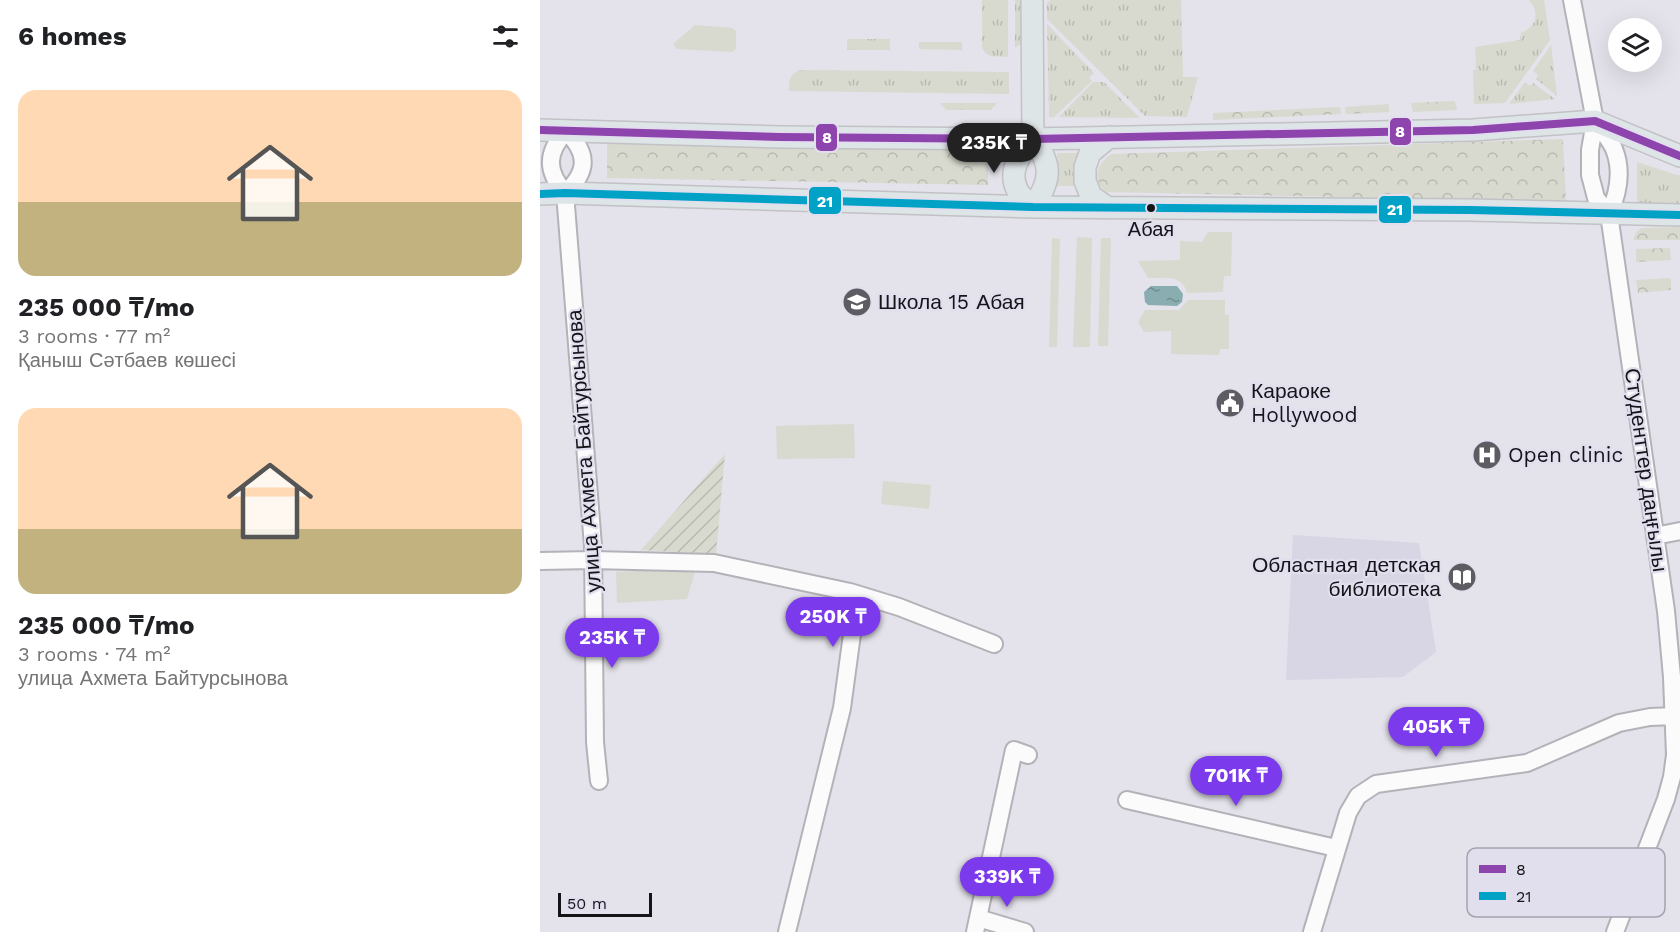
<!DOCTYPE html>
<html lang="en">
<head>
<meta charset="utf-8">
<style>
	body { margin:0; font-family:"Work Sans",sans-serif; background:#f6f6f6; color:#202124; height:100vh; display:flex; flex-direction:column; font-size:22px; white-space:nowrap }
	* { box-sizing:border-box; margin:0 }
	p { font-size:20px; color:#757577 }
	.icon { flex:none; width:33px; height:33px; fill:none; stroke:currentColor; stroke-width:2; stroke-linecap:round; stroke-linejoin:round }
	.map { position:relative; flex:1; overflow:hidden }
	.side { display:flex; flex-direction:column; background:#fff; width:540px }
	.side>* { flex:none }
	.buttons { position:absolute; left:1068px; top:18px; display:grid; gap:12px }
	.buttons a { display:grid; place-items:center; width:54px; height:54px; border-radius:50%; background:#fff; box-shadow:0 6px 24px #0002; font-size:30px }
	.scale { position:absolute; left:18px; bottom:15px; width:94px; box-sizing:border-box; padding-left:6px; border:3px solid #151419; border-top:0; font-size:16px; line-height:21px; white-space:nowrap; color:#151419; -webkit-text-stroke:4px #e1dfee; paint-order:stroke }
	.price { position:absolute; translate:-50% -51px; padding:0 14px; border-radius:21px; background:#7c3aed; color:#fff; font-size:20px; line-height:39px; filter:drop-shadow(0 2px 3px #0008) }
	.price::after { content:''; position:absolute; left:50%; top:36px; width:18px; height:14px; margin-left:-9px; background:inherit; clip-path:polygon(0 0,100% 0,50% 100%) }
	.price.on { background:#222; color:#fff }
	ul { padding:0; list-style:none }
	li { display:grid; align-content:center; gap:12px; height:318px; padding:0 18px }
	li span { display:grid; place-items:center; height:186px; border-radius:18px; color:#555 }
	li>.icon { margin-inline-start:auto }
	span .icon { width:108px; height:108px; fill:#fffc; stroke-width:1 }
	li b { font-size:26px }
	h2 { display:flex; justify-content:space-between; align-items:center; height:72px; padding:0 18px; font-size:26px }
	main { display:flex; flex:1; min-height:0 }
	.map>svg:first-child { display:block }
</style>
</head>
<body>
<main>
<section class="side">
<h2>6 homes<svg class="icon" aria-label="filters" viewBox="0 0 24 24"><path d="M4 7h16M4 17h16"/><circle cx="9" cy="7" r="2"/><circle cx="15" cy="17" r="2"/></svg></h2>
<ul>
<li><span style="background:linear-gradient(#ffd9b3 60%,#c2b280 0)"><svg class="icon" aria-label="home" viewBox="0 0 24 24"><path d="M3 11l9-7 9 7M6 9v11h12V9"/></svg></span><div><b>235 000 ₸/mo</b><p>3 rooms · 77 m²</p><p>Қаныш Сәтбаев көшесі</p></div></li>
<li><span style="background:linear-gradient(#ffd9b3 65%,#c2b280 0)"><svg class="icon" aria-label="home" viewBox="0 0 24 24"><path d="M3 11l9-7 9 7M6 9v11h12V9"/></svg></span><div><b>235 000 ₸/mo</b><p>3 rooms · 74 m²</p><p>улица Ахмета Байтурсынова</p></div></li>
</ul>
</section>
<div class="map">
<svg width="1140" height="932" viewBox="0 0 1140 932">
	<defs>
		<pattern id="grass-tufts" width="24" height="20" patternUnits="userSpaceOnUse" patternTransform="scale(1.5)"><rect width="24" height="20" fill="#d8dacf"/><path d="M3 7l-1-3M5 7V3M7 7l1-3M15 17l-1-3M17 17v-4M19 17l1-3" fill="none" stroke="#b8bab1"/></pattern>
		<pattern id="forest-crowns" width="20" height="18" patternUnits="userSpaceOnUse" patternTransform="scale(1.5)"><rect width="20" height="18" fill="#d8dacf"/><path d="M2 6a3 3 0 1 1 6 0M12 15a3 3 0 1 1 6 0" fill="none" stroke="#b8bab1"/></pattern>
		<pattern id="garden-furrows" width="10" height="10" patternUnits="userSpaceOnUse" patternTransform="scale(1.5)"><rect width="10" height="10" fill="#d8dacf"/><path d="M-1 1l2-2M0 10L10 0M9 11l2-2" fill="none" stroke="#b8bab1"/></pattern>
		<pattern id="water-ripples" width="26" height="14" patternUnits="userSpaceOnUse" patternTransform="scale(1.5)"><rect width="26" height="14" fill="#89adb1"/><path d="M2 4q2-2 4 0t4 0M15 11q2-2 4 0t4 0" fill="none" stroke="#6f8c8f"/></pattern>
	</defs>
	<rect width="100%" height="100%" fill="#e4e2ea"/>
	<!-- built -->
	<path fill="#d8d5e4" d="M753,535L879,543L896,652L863,677L746,680Z"/>
	<!-- grass -->
	<path fill="url(#grass-tufts)" d="M442,0H468V57C457,56 446,59 442,47Z
		M475,0H483V42L475,48Z
		M511,0H641L643,77H658L647,117L605,116L507,19V3Z
		M989,0H1004L1010,40L965,103L934,104L933,70H936L935,47L980,40L981,33C997,26 1000,13 989,0Z
		M507,24L554,73L549,78L552,81L514,117L511,118L509,116Z
		M307,39H350V50H307Z
		M379,42H422V50L379,49Z
		M1011,45L1017,96L996,79L998,75L993,71Z
		M260,70L469,72V94L249,91C249,81 249,74 260,70Z
		M553,82H564L600,118L519,117Z
		M985,82L990,86L993,83L1015,99L969,104Z
		M400,103H457L451,110H406Z
		M517,153H540C532,164 535,174 540,186H517Z
		M1097,162L1140,176V207L1097,206Z"/>
	<!-- forest -->
	<path fill="url(#forest-crowns)" d="M915,101L917,110L873,112L871,103Z
		M849,104V112L806,114L805,107Z
		M800,107L801,114L673,120V113Z
		M1023,139L1026,202L566,192C551,179 557,163 572,154Z
		M67,143L448,151V185L67,178Z
		M1140,227V240H1093L1097,231L1102,228Z
		M1130,248L1131,260L1096,262V249Z
		M1131,278V290L1098,293L1096,280Z"/>
	<!-- park -->
	<path fill="#d8dacf" d="M155,25L192,28L196,31V49L192,52L137,49L133,44Z
		M668,232H692L691,276H684L683,292L647,293C643,274 623,278 608,278L598,261L640,260V241L662,242Z
		M537,237L552,238L550,347H533Z
		M512,238L520,239L517,347H509Z
		M561,238H571L568,346H558Z
		M648,300H685V315H689V349H680L679,355L631,354V331L604,332L598,322L605,310H639Z
		M314,424L315,458L237,459L236,426Z
		M343,481L391,485L389,509L341,504Z
		M156,568L147,599L77,603L76,572Z"/>
	<!-- garden -->
	<path fill="url(#garden-furrows)" d="M185,454L176,554L101,550Z"/>
	<!-- water -->
	<path fill="url(#water-ripples)" d="M611,286H637L643,294L642,302L637,306L608,305L605,302L604,292Z"/>
	<g fill="none" stroke-linecap="round" stroke-linejoin="round">
		<!-- minor casing -->
		<g stroke="#b4b2b8" stroke-width="20">
			<path id="minor" d="M1032,0L1055,121L1050,150V175L1056,198L1069,214C1078,194 1083,171 1074,149C1070,139 1061,130 1055,121
				M26,131C48,153 49,171 25,193C6,171 6,153 26,131Z
				M25,193L53,546L55,742L59,781
				M1069,214L1126,611L1132,677L1135,755L1132,777L1126,799L1075,932
				M1115,536L1140,531
				M0,561L53,560L174,563L310,592L315,612L302,708L247,932
				M310,592L359,607L454,644
				M587,800L796,848
				M438,918L485,932
				M435,932L474,750L488,755
				M772,932L808,813L818,796L836,784L987,763L1079,723L1110,717L1135,716"/>
		</g>
		<!-- major casing -->
		<g stroke="#c2c1c5" stroke-width="24">
			<path id="major" d="M492,0L493,139
				M0,130L240,137L493,139L933,130L1055,121L1140,156
				M493,139C480,153 466,173 479,193C482,198 489,203 493,207
				M493,139C513,165 511,181 493,207
				M0,194L25,193L493,207L929,210L1140,215
				M568,208L551,196L545,181V167L550,153L569,137"/>
		</g>
		<!-- minor -->
		<use href="#minor" stroke="#fbfbfc" stroke-width="16"/>
		<!-- major -->
		<use href="#major" stroke="#dee5e7" stroke-width="21"/>
		<!-- bus-1 casing -->
		<g stroke="#e1dfee" stroke-width="12">
			<path id="bus-1" d="M0,130L240,137L493,139L933,130L1055,121L1140,156"/>
		</g>
		<!-- bus-2 casing -->
		<g stroke="#e1dfee" stroke-width="12">
			<path id="bus-2" d="M0,194L25,193L493,207L929,210L1140,215"/>
		</g>
		<!-- bus-1 -->
		<use href="#bus-1" stroke="#8e44ad" stroke-width="8"/>
		<!-- bus-2 -->
		<use href="#bus-2" stroke="#01a2c5" stroke-width="8"/>
	</g>
	<!-- icons -->
	<defs>
		<g id="school-disc" transform="scale(1.5)"><circle r="9.5" fill="#5d5c62" stroke="#e1dfee"/><path d="M0-5L7-2L0 1L-7-2ZM-4 1L0 2.5L4 1V4Q0 6-4 4Z" fill="#fff"/></g>
		<g id="civic-disc" transform="scale(1.5)"><circle r="9.5" fill="#5d5c62" stroke="#e1dfee"/><path d="M-.6-6.5H3V-4.5H.6V-3L4-1V1h2V6H-6V1h2V-1L-.6-3ZM-1.2 2.5V6h2.4V2.5Z" fill="#fff"/></g>
		<g id="hospital-disc" transform="scale(1.5)"><circle r="9.5" fill="#5d5c62" stroke="#e1dfee"/><path d="M-5-5h3v3.5h4V-5h3V5h-3V1.5h-4V5h-3Z" fill="#fff"/></g>
		<g id="library-disc" transform="scale(1.5)"><circle r="9.5" fill="#5d5c62" stroke="#e1dfee"/><path d="M-6-4Q-3-5.5-.7-3.5V5Q-3 3-6 4ZM6-4Q3-5.5 .7-3.5V5Q3 3 6 4Z" fill="#fff"/></g>
	</defs>
	<g fill-rule="evenodd">
		<use href="#school-disc" x="317" y="302"/>
		<use href="#civic-disc" x="690" y="403"/>
		<use href="#hospital-disc" x="947" y="455"/>
		<use href="#library-disc" x="922" y="577"/>
	</g>
	<!-- markers -->
	<circle fill="#151419" stroke="#e1dfee" stroke-width="2" cx="611" cy="208" r="5"/>
	<g text-anchor="middle" stroke-width="4.5" stroke-linejoin="round" paint-order="stroke">
		<!-- bus labels -->
		<g font-size="20" fill="#151419" stroke="#e1dfee">
			<text x="611" y="236">Абая</text>
		</g>
		<!-- poi labels -->
		<g font-size="21" fill="#151419" stroke="#e1dfee" text-anchor="start">
			<text x="338" y="309">Школа 15 Абая</text>
			<text x="711" y="398">Караоке<tspan x="711" dy="24">Hollywood</tspan></text>
			<text x="968" y="462">Open clinic</text>
			<text x="901" y="572" text-anchor="end">Областная детская<tspan x="901" dy="24">библиотека</tspan></text>
		</g>
		<!-- street labels -->
		<g font-size="21" fill="#151419" stroke="#e1dfee">
			<text transform="translate(44 451) rotate(-94)" y="7">улица Ахмета Байтурсынова</text>
			<text transform="translate(1106 470) rotate(82)" y="7">Студенттер даңғылы</text>
		</g>
	</g>
	<!-- legend -->
	<rect x="927" y="848" width="198" height="69" rx="9" fill="#e1dfee" stroke="#a4a2ae" stroke-width="1.5"/>
	<rect x="939" y="865" width="27" height="8" fill="#8e44ad"/>
	<rect x="939" y="892" width="27" height="8" fill="#01a2c5"/>
	<g font-size="16" fill="#151419">
		<text x="976" y="875">8</text>
		<text x="976" y="902">21</text>
	</g>
	<g stroke="#e1dfee" stroke-width="2">
		<rect x="849" y="117" width="23" height="29" rx="6" fill="#8e44ad"/>
		<rect x="275" y="123" width="23" height="29" rx="6" fill="#8e44ad"/>
		<rect x="268" y="186" width="34" height="29" rx="6" fill="#01a2c5"/>
		<rect x="838" y="195" width="34" height="29" rx="6" fill="#01a2c5"/>
	</g>
	<g font-size="16" text-anchor="middle" font-weight="bold" fill="#fff">
		<text x="860" y="137">8</text>
		<text x="287" y="143">8</text>
		<text x="285" y="207">21</text>
		<text x="855" y="215">21</text>
	</g>
</svg>
<div class="buttons">
<a><svg class="icon" aria-label="layers" viewBox="0 0 24 24"><path d="M12 4l9 5-9 5-9-5zM3 14l9 5 9-5"/></svg></a>
</div>
<div class="scale">50 m</div>
<b class="price on" style="left:454px;top:174px">235K ₸</b>
<b class="price" style="left:293px;top:648px">250K ₸</b>
<b class="price" style="left:72px;top:669px">235K ₸</b>
<b class="price" style="left:896px;top:758px">405K ₸</b>
<b class="price" style="left:696px;top:807px">701K ₸</b>
<b class="price" style="left:467px;top:908px">339K ₸</b>
</div>
</main>
</body>
</html>
